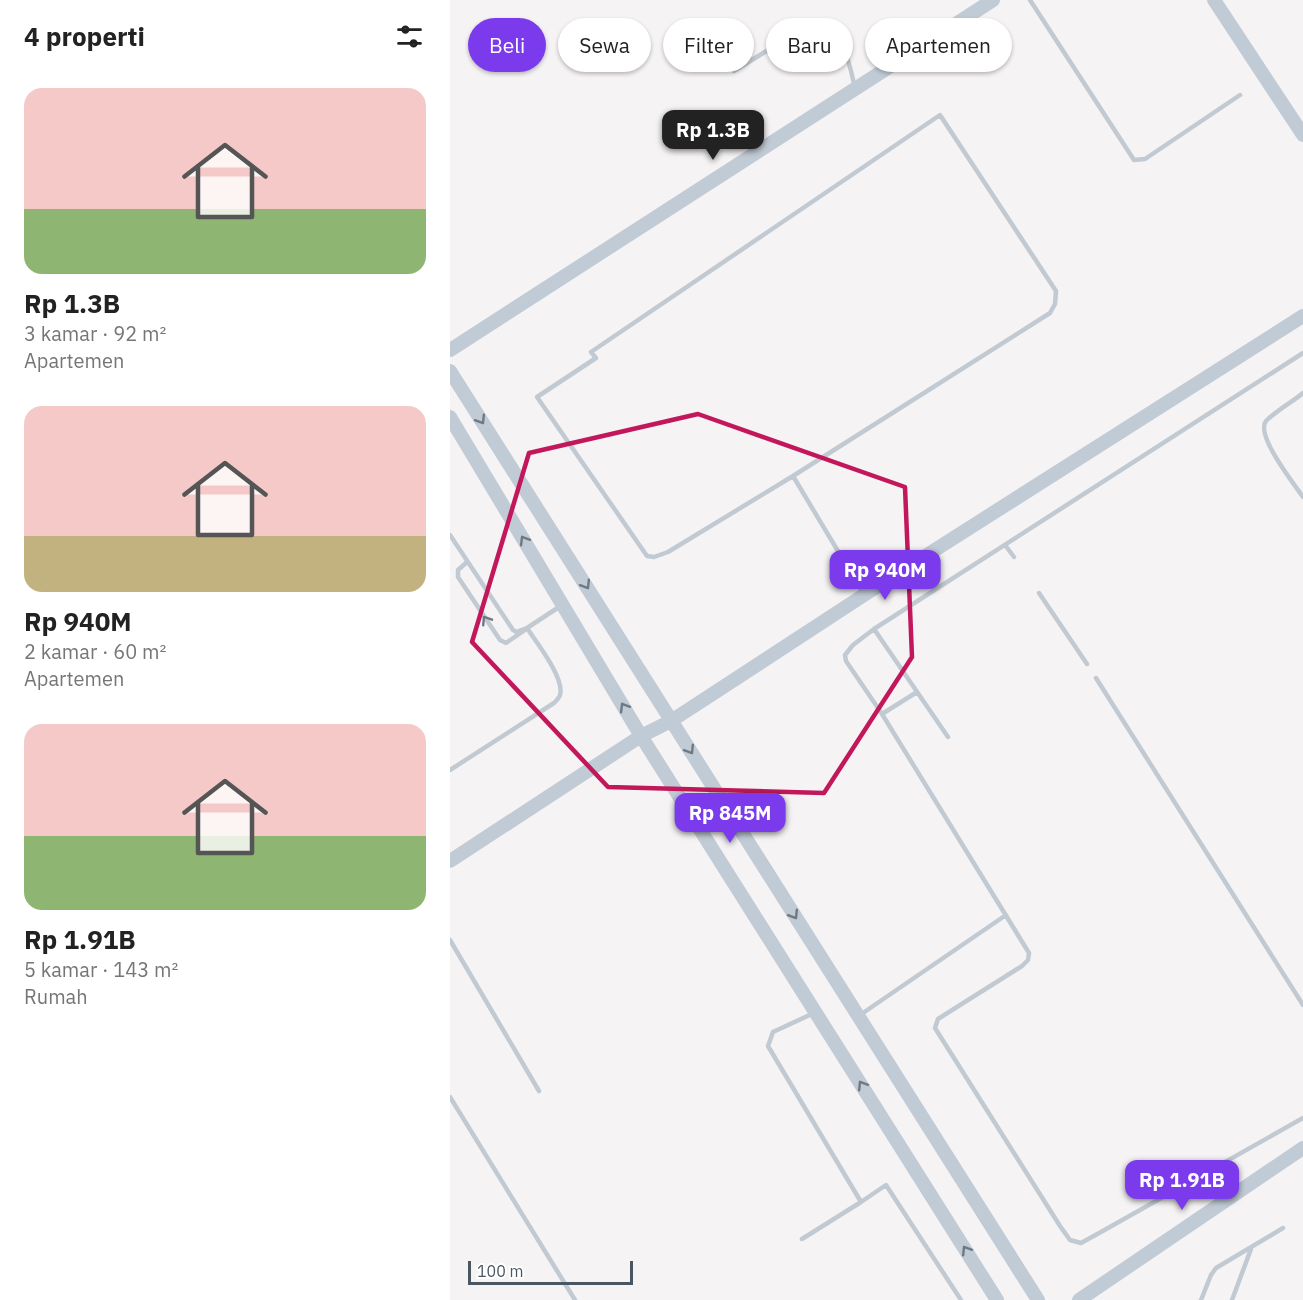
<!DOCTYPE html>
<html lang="id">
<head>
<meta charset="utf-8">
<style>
	body { margin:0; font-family:"IBM Plex Sans",sans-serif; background:#f6f6f6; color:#222; height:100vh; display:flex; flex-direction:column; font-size:22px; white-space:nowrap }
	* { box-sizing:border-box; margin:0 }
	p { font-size:20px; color:#767676 }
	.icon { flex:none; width:33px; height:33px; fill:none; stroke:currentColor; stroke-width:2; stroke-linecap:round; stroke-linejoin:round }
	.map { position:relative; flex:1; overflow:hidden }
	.details { display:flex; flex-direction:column; background:#fff; width:450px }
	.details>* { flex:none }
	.guide { position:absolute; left:18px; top:18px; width:570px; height:54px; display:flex; gap:12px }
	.scale { position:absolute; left:18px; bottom:15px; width:165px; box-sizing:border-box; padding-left:6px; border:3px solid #4a5661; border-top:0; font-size:16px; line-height:21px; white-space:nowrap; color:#4a5661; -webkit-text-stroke:4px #fff; paint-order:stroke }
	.price { position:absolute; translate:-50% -51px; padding:0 14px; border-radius:12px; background:#7c3aed; color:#fff; font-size:20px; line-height:39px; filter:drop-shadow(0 2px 3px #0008) }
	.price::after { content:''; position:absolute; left:50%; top:36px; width:18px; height:14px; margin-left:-9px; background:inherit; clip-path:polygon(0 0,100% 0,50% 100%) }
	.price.on { background:#222; color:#fff }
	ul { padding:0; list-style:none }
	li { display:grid; align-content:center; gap:12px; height:318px; padding:0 24px }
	li span { display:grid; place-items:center; height:186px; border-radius:18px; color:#555 }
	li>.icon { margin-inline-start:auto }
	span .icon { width:108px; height:108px; fill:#fffc; stroke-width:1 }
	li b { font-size:26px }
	h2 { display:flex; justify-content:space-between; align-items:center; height:72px; padding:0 24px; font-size:26px }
	.chip { padding:0 21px; border-radius:27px; background:#fff; box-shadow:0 2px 4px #0004; font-size:21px; line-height:54px }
	.chip.on { background:#7c3aed; color:#fff }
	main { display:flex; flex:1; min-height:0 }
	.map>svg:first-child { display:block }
</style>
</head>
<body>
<main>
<section class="details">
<h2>4 properti<svg class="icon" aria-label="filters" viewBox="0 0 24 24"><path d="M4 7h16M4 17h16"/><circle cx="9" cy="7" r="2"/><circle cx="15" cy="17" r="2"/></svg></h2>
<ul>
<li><span style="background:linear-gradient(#f6c9c9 65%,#8fb573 0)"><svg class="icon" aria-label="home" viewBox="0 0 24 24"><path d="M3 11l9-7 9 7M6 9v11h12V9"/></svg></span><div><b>Rp 1.3B</b><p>3 kamar · 92 m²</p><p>Apartemen</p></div></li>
<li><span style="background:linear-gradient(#f6c9c9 70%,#c2b280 0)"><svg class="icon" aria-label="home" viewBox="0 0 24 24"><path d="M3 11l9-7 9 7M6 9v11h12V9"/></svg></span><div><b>Rp 940M</b><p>2 kamar · 60 m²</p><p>Apartemen</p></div></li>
<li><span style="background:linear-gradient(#f6c9c9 60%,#8fb573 0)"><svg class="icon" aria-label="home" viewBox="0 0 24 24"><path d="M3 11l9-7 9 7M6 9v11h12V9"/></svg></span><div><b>Rp 1.91B</b><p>5 kamar · 143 m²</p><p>Rumah</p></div></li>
</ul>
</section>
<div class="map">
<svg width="853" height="1300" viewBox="0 0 853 1300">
	<rect width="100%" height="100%" fill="#f5f3f3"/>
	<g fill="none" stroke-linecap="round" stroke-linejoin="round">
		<!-- lane -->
		<path stroke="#c1cad2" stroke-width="4.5" d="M580,0L684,160L695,159L790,95
			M284,71L357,26C361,26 367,25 371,26C395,34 400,67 405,88
			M490,115L606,291L605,304L600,313L343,476L218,552L204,557L197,556L87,397L146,358L141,352Z
			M853,353L424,629L403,645L395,655L396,661L432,714L579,953L578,960L572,966L488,1019L485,1028L610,1226L620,1240L631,1243L651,1232L853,1118
			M853,393C842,402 826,411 816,421C805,435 844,484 853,497
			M343,476L413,593
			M0,535L63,630L66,632L77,628L112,605
			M555,545L564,557
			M17,562L8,570V577L50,640L56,643L75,630
			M589,593L637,664
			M424,629L498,737
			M646,678L853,1005
			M432,714L467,692
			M0,770L104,703C106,701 109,698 110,695C115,678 86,642 77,628
			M0,940L89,1091
			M410,1015L556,915
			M0,1097L125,1300
			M411,1202L436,1185L511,1300
			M352,1239L411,1202L318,1046L323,1032L364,1013
			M751,1300L761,1275L766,1268L833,1228
			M782,1300L801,1249"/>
		<!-- secondary -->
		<path stroke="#c1cbd6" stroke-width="14" d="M764,0L853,135
			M0,350L543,0
			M0,371L588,1300
			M0,417L191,736L547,1300
			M0,861L191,736L221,721L414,595L853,316
			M629,1300L853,1148"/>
	</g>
	<!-- one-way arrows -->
	<defs><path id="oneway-chevron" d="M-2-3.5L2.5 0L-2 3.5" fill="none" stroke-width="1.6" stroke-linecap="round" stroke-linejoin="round" transform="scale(1.5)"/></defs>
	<g stroke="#6e7984">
		<use href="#oneway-chevron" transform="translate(31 420) rotate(58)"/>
		<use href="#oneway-chevron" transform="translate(74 540) rotate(-121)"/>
		<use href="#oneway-chevron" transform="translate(136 585) rotate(58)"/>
		<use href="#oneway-chevron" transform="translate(174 707) rotate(-121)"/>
		<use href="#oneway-chevron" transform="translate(240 750) rotate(58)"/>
		<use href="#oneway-chevron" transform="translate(344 915) rotate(58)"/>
		<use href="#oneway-chevron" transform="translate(412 1085) rotate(-122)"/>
		<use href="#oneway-chevron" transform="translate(516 1250) rotate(-122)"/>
	</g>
	<use stroke="#6e7983" href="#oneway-chevron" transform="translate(36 620) rotate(-123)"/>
	<!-- marked area -->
	<path fill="none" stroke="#c2185b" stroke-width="4.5" stroke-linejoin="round" d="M248,414L455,487L462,657L374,793L158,787L22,642L79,453Z"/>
</svg>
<div class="scale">100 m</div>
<b class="price on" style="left:263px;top:161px">Rp 1.3B</b>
<b class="price" style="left:435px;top:601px">Rp 940M</b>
<b class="price" style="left:280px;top:844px">Rp 845M</b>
<b class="price" style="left:732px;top:1211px">Rp 1.91B</b>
<div class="guide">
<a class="chip on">Beli</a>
<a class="chip">Sewa</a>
<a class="chip">Filter</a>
<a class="chip">Baru</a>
<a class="chip">Apartemen</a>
</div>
</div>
</main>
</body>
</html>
